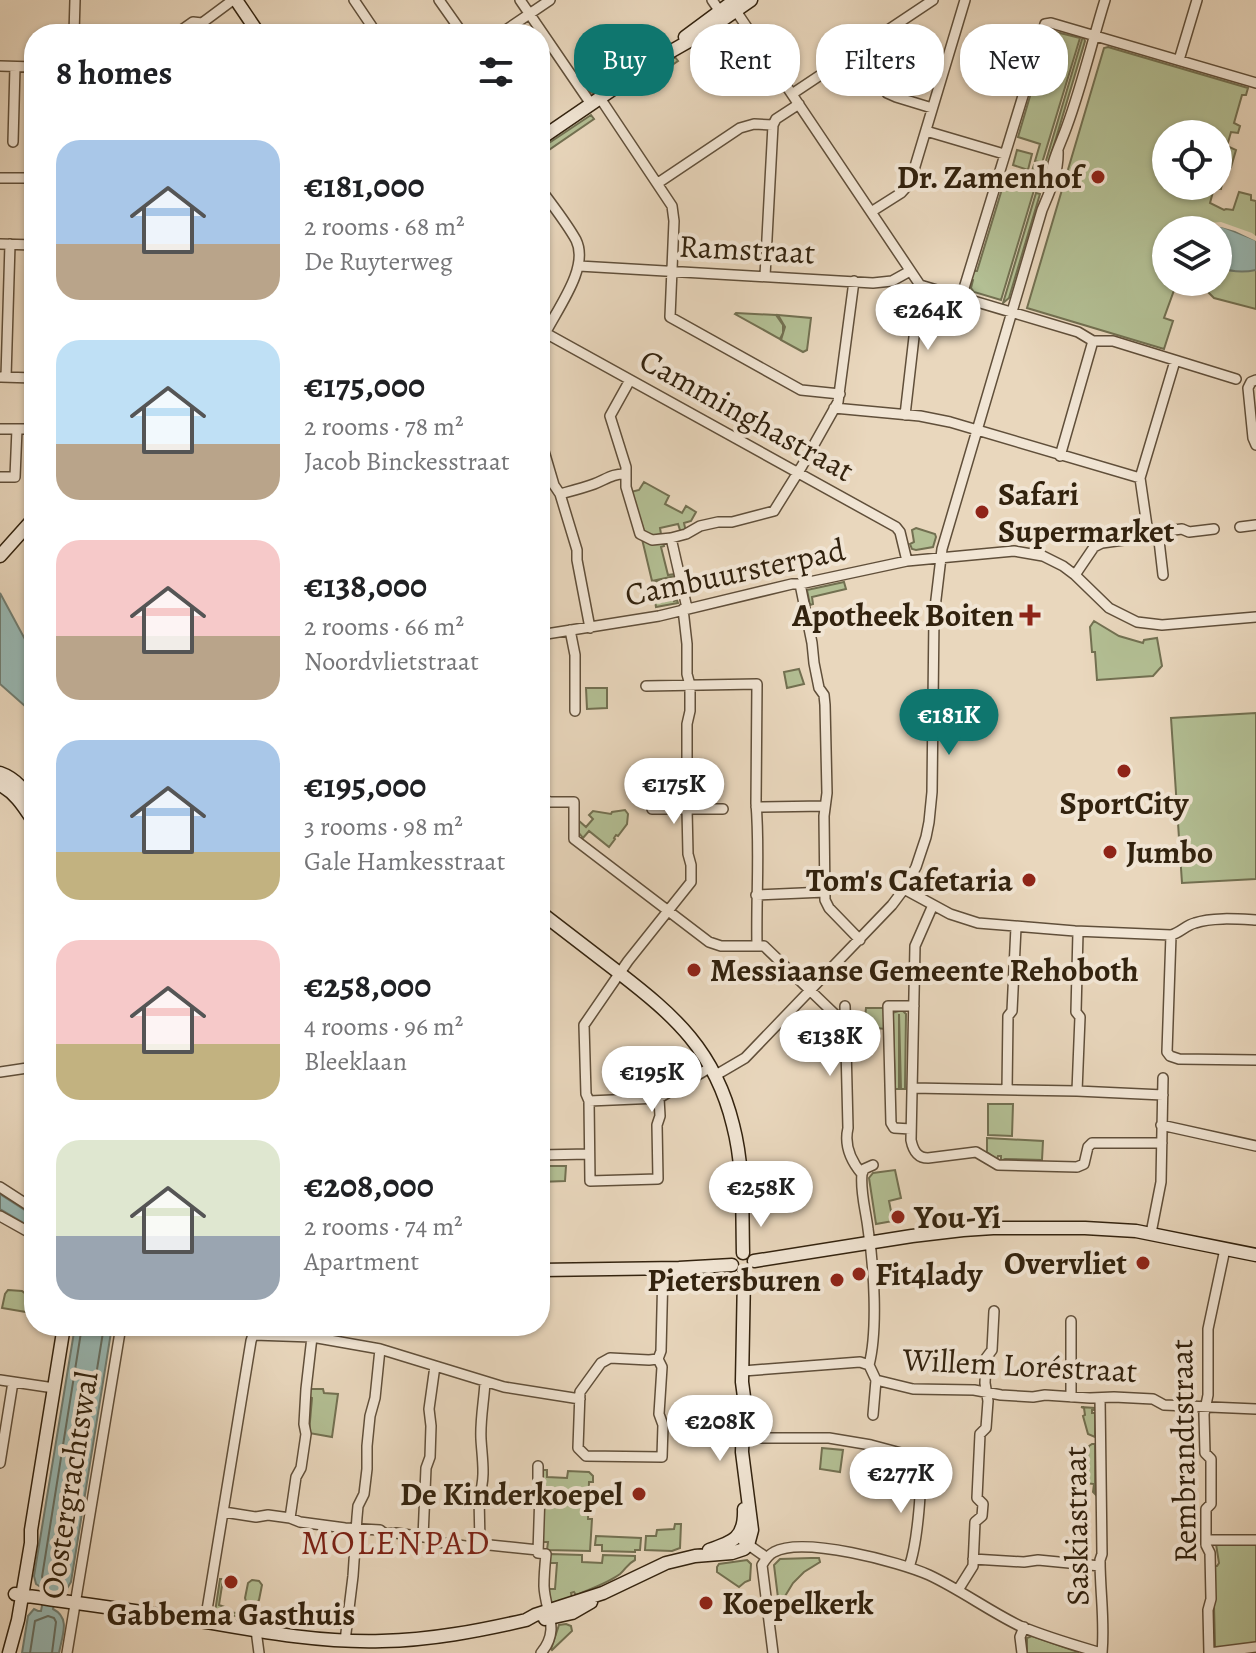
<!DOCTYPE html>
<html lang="en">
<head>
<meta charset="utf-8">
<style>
	body { margin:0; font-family:Alegreya,serif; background:#f6f6f6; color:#202124; height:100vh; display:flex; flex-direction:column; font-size:30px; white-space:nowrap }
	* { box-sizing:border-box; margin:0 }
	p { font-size:26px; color:#757577 }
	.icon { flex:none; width:44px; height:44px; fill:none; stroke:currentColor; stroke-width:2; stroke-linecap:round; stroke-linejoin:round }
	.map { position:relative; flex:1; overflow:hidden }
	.details { position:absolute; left:24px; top:24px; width:526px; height:1312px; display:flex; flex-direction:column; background:#fff; border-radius:32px; box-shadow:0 2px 6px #0004 }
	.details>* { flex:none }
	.guide { position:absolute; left:574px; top:24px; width:562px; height:72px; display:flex; gap:16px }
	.buttons { position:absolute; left:1152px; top:120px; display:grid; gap:16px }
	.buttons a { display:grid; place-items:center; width:80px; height:80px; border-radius:50%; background:#fff; box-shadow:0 2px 6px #0004; font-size:40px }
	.price { position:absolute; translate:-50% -68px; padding:0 18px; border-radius:28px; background:#fff; color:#222; font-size:26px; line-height:52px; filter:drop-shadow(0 2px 4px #0008) }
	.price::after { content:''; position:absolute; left:50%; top:48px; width:24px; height:18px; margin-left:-12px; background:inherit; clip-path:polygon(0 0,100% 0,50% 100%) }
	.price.selected { background:#0f766e; color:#fff }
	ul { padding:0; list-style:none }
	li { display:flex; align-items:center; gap:24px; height:200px; padding:0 32px }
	li span { display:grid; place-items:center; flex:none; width:224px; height:160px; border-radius:24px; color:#555 }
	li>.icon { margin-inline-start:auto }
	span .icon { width:96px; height:96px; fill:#fffc; stroke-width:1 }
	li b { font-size:34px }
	h2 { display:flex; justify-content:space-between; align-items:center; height:96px; padding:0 32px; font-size:34px }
	.pill { padding:0 28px; border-radius:32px; background:#fff; box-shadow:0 2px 6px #0004; font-size:28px; line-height:72px }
	.pill.selected { background:#0f766e; color:#fff }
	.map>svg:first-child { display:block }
</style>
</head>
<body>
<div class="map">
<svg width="1256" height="1653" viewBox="0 0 1256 1653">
	<rect width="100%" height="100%" fill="#e9d7bd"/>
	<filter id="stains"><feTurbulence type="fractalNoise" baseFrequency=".0025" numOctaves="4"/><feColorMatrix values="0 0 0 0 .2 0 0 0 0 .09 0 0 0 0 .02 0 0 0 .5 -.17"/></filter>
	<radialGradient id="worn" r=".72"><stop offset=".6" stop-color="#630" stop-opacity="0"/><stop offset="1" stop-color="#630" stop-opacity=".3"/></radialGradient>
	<!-- green -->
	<path fill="#b3bf94" stroke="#727051" stroke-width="2" d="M1052,31L1080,38L1042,163L1035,161L1040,144L1018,137L1048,35Z
		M1083,36L1085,41L1048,165L1045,164Z
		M663,39L666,43L601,87L602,90L595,94L590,92L589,90Z
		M1108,47L1248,88L1246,95H1242L1234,123L1240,126L1238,133L1231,132L1227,146L1236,150L1231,167L1221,165L1218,175V134H1166V186H1218V183L1222,184L1221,189L1214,188L1210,203L1224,210L1226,209L1233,210L1239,192L1251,195V200L1256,201V309L1214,298L1200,284L1193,285L1189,282H1218V230H1166V282H1177L1164,318L1173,321L1164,349L1027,308L1104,48Z
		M675,57L678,61L630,94L627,90Z
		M591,115L594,119L540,156V149Z
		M1017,150L1032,154L1028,170L1013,165Z
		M1034,165L1041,167L1001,300L974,292L971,288L973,280L971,279L973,271H977L1006,176L1028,182Z
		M1036,193L1040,194L1009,298L1003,303Z
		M736,313L776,315L783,325V333L780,339L735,314Z
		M778,315L811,318L807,350L803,352L781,340L785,327Z
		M644,482L669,496L665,504L682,513L686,506L696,512L691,521L684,523L686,532L681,533L678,524L660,528L661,534L652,536L644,531L631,492L639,490Z
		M916,528L935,534L936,537L933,547L916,550L912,549L910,544L914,542L912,530Z
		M642,539L663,541L664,546L661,547L668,575L674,574L675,576L652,581Z
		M668,579L671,589H674L675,595L673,596L674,601L677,600L678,603L656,607L652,583Z
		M844,582L846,589L812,597L813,604L810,605L807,590Z
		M1094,621L1119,636L1143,643L1144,640L1157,638L1162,666L1153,676L1097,680L1095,652H1092L1090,627Z
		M799,669L804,684L787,688L784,672Z
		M586,688H607V708L587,709Z
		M1256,713V879L1182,883L1171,718Z
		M625,810L628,814L627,824L618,836L616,835L614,838L615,839L609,847L589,831L583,838L577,831L578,820L586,827L593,819L589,815L593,811L611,814L612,812Z
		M866,1008H885L886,1029L864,1027Z
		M902,1010L906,1014L905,1089H901L899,1014V1089H895L893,1022L891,1020L892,1013Z
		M988,1104H1013L1012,1136L988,1135Z
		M987,1138L1043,1141L1042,1160L1005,1159L1001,1161V1156H998L997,1160L987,1152Z
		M540,1166H566L565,1181L540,1182Z
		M895,1170L901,1198L889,1201L893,1221L876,1224L869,1178L873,1173Z
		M8,1290L22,1291L27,1295L26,1312L2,1308L5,1294Z
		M308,1389H323L324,1393L338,1394L332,1437L309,1433L312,1398L308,1397Z
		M1081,1407L1095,1408V1410H1092V1413H1095V1437L1088,1434L1083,1416L1085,1415L1084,1408Z
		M1092,1444H1095V1494L1093,1492L1094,1484L1086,1483L1083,1478L1089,1446Z
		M822,1448L843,1450L840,1472L820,1469Z
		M543,1470H547V1477L567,1478L568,1471L589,1472L593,1476V1482H589L588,1519H592L590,1551L547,1550L548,1542H541L540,1473Z
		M675,1524H681L680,1548L672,1551L645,1550L646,1536H656L657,1530L674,1529Z
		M596,1536L641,1538L640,1550H635V1552L602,1551V1545H595Z
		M1216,1544H1256V1644L1217,1648L1215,1646L1213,1566H1217L1219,1563Z
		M550,1554L582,1555V1562L602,1563L603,1555L635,1556V1560C627,1564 626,1569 620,1574C608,1583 590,1589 576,1595L574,1592L571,1593L572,1597L550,1604L548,1589H555L557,1563H549Z
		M811,1558H819L820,1562L804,1572L793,1583L779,1606L774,1565L780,1559Z
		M747,1560L751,1564L750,1580L745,1582L739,1587L717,1572V1567L719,1564Z
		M220,1579H223L219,1605L225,1607L227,1612L237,1613L242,1611L245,1618L215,1612Z
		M252,1580L259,1581L262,1585L259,1600L252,1608H248L245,1598L248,1583Z
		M566,1624L571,1626L572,1631L552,1650L551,1649L559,1625Z
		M1032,1636L1078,1652V1653H1027V1638Z"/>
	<!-- water -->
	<path fill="#98b9b5" stroke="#6f7d72" stroke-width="2" d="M1221,226L1256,240V270C1242,273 1231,272 1218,267V230H1203Z
		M0,593L34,656V714L0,684Z
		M0,1194L34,1216V1229L0,1209Z
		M75,1326H112L71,1582L66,1590L56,1592L53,1609C71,1618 62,1636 59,1653H22L28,1616L34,1609L38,1611H41L45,1590L36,1584L34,1576Z"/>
	<!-- pier -->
	<path fill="#e9d7bd" d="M1221,222L1252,233L1256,236V241L1235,231L1221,227L1199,228L1209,223Z"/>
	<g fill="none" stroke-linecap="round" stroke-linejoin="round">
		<!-- shore -->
		<path stroke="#656e62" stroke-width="2" d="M82,1326L42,1577C45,1585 53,1584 61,1583L63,1580L104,1326
			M30,1653L35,1621L48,1616L54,1618L56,1622L52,1653"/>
		<!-- street casing -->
		<g stroke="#604f3a" stroke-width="12">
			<path id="street" d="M354,0L377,34
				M439,0L463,34
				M520,0L591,104
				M712,0L723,16
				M732,5L920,285
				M74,34L75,0
				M176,34L193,22L202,23L233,0
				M500,34L550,0
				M857,51L887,93L896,97L932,108
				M1179,60L1197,0
				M0,66L34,67
				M792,94L933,0
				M600,98L672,206L674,221L670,317L801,390L840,394
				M773,125L776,119L799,104
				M926,131L1004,154
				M13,142L15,67
				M0,178H34
				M658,183L740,128L754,124L773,125
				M1050,185C1050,163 1060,146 1067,126C1082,85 1092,42 1105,0
				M540,188C552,205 566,222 576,240C591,270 551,316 540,344
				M871,212L901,193L910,183L965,0
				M0,244L34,245
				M579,266L873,283L892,281L910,271
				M765,276L773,125
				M920,285L1078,332L1093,341H1113L1236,379
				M961,298L1045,24L1051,23L1256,83
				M540,330L896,527L900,532L907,561
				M1,377L34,378
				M6,377L10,244
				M630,380L610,416L626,467V487L640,534L652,540L671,538L686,534L700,526L718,522H732L774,511L802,466L838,402L854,281
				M1256,380L1251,382L1248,388L1253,438L1256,445
				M834,408L920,416L950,422L1140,478
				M905,415L920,285
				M540,427L541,441L554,485L560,494L577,550V560L590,628
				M0,429H34
				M1060,456L1093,341
				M0,477H15L17,429
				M560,494C571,491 583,488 594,484C605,480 613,473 626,474
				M1240,527L1256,525
				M1158,532L1163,575
				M1148,533L1140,478L1175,361
				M671,538L687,608
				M1075,575L1094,547L1102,543L1138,538L1148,533L1182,529L1189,532L1214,529
				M800,584L812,643L814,663L819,688L824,695L825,705L827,793L824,816L825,900L829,908L860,940
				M570,630L575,655V711
				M540,635L659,616L792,584H800L907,561L1014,551L1043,556L1063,566L1075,575L1109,608L1137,622L1162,625L1256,617
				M646,686L757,684L756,803C760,850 756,897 757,945
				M540,798L550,802H574V839L709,942L721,946H764L845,1024
				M756,807L825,806
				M652,808V809H723
				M904,889L950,914L978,923L1075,931L1171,935C1180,933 1186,925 1195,923C1212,917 1238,919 1256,920
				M756,895L825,892
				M933,905L915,946L911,1140C913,1150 917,1158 928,1158L976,1152L998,1165L1077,1167L1084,1164L1088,1147L1092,1143H1162
				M1171,935L1167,1052L1170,1056L1179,1059L1256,1060
				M845,1006L848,1128C844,1145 851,1161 862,1174C860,1192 866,1211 868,1229C874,1266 878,1330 869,1365
				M0,1072L34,1067
				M716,1075L745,1058L892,905L904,889L916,867L926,837L929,822L932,792L934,616L942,549L1042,210C1050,191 1059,172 1058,151
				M912,1088L1077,1091L1163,1095
				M1007,1090L1008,1016L1012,1011L1016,927
				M1077,1091L1080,1017L1076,1012L1078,932
				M659,1098L660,1116L657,1125L658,1179L590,1181L589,1101L586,1094L584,1025L628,961L691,882V865L688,854L687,809L691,789V773L687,764V724L690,711V685L687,674V644L683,609
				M589,1101L659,1098L711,1067
				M1161,1125L1256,1146
				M911,1129L894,1128L891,1123L888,1006H914
				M540,1155L589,1154
				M862,1174L864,1169L873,1165
				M0,1187L34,1209
				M0,1216L34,1235
				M1151,1233L1161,1182L1163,1078
				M1225,1249L1208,1329V1395L1204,1414L1205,1453L1211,1459V1504L1206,1509V1545L1210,1553L1211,1599L1208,1610L1209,1653L1256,1647
				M1071,1321V1397
				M658,1359L649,1360L610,1358L601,1363L580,1392L578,1448L586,1456L662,1457L663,1425L659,1414L662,1367L658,1359L661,1351L663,1269
				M869,1365L876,1380L913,1389L974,1390L1001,1395L1033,1397L1045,1395L1090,1398L1114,1397L1153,1399L1164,1405L1256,1409
				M743,1371L860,1362L869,1365
				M0,1380L54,1388
				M1100,1398L1102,1554L1100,1560C1100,1592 1105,1621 1102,1653
				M873,1415L876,1380
				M736,1438H829L871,1445L916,1457C926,1473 916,1548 909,1567
				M0,1463L13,1382
				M538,1466V1483L540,1492L538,1553L546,1554C545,1564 544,1575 544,1586C545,1612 561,1629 541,1653
				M224,1512L256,1517L268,1515L290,1518L300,1522L345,1528L380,1530L385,1534L396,1533L431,1538L438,1542L472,1547L480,1544L538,1550
				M290,1518L296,1477L301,1468L306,1434L304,1424L306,1389L312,1337
				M423,1537L426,1468L430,1457L431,1426L429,1409L435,1366
				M1206,1540H1256
				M743,1541L763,1555
				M480,1544L479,1496C486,1478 482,1458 481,1439C480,1420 484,1401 485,1382
				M973,1559L1024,1562L1038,1560L1100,1566
				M958,1590L973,1566L975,1522L982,1516L983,1504L977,1498L980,1434L986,1428L988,1401L985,1383L986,1358L992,1350L994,1311
				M205,1622L251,1341L253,1335L312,1337L380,1349L504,1387L580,1399
				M256,1630L259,1653
				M345,1641L353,1576L357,1517L358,1506L364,1494L367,1469V1446L370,1416L375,1398L380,1349
				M67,1653L121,1326
				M773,1653L762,1565C765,1560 768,1555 774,1552C803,1536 900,1562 929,1575C961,1590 989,1611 1020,1626C1046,1637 1074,1645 1101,1653
				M1022,1653L1020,1637L1024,1627"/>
		</g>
		<!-- secondary casing -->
		<g stroke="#32220e" stroke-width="15">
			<path id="secondary" d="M236,0L259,34
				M685,37L735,0
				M540,139L654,61L705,32L751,0
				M0,556L34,518
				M0,773C17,779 25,791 34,806
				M0,785C16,793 24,807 34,822
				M540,912C566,932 592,952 618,972C675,1016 715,1051 733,1125C744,1167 742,1210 743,1253
				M754,1261L912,1236L963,1230L993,1228H1085L1136,1231L1256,1255
				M540,1270L679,1268L732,1265
				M709,1550C733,1542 745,1538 744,1509
				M15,1594C73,1603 131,1610 189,1619C253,1630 317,1643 382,1641C431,1640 478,1631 526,1620L535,1615L603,1593L666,1563L695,1556L732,1553L744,1549L748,1545L752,1530L742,1452L744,1397L742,1382L744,1275
				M545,1619L572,1613L591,1602
				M9,1653L18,1620L31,1543V1530L64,1326"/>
		</g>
		<!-- street -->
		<use href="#street" stroke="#f1e5d4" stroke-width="9"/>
		<!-- secondary -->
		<use href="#secondary" stroke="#f1e5d4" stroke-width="12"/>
	</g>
	<!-- markers -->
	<g fill="#8f2418" stroke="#f1e5d4" stroke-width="3">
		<circle cx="1098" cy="177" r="8"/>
		<circle cx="982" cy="512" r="8"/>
		<path d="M1026 603h8v8h8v8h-8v8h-8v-8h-8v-8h8z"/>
		<circle cx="1124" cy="771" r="8"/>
		<circle cx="1110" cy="852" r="8"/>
		<circle cx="1029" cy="880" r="8"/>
		<circle cx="694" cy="970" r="8"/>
		<circle cx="898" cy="1217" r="8"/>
		<circle cx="1143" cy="1263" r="8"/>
		<circle cx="859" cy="1274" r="8"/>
		<circle cx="837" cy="1280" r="8"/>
		<circle cx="639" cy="1494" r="8"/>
		<circle cx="231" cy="1582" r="8"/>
		<circle cx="706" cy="1603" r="8"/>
	</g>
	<g text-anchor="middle" stroke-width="8" stroke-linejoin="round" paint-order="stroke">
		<!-- poi labels -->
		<g font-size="32" font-weight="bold" fill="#32220e" stroke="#f1e5d4" text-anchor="end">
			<text x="1082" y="188">Dr. Zamenhof</text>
			<text x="998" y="505" text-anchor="start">Safari<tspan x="998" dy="37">Supermarket</tspan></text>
			<text x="1014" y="626">Apotheek Boiten</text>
			<text x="1124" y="814" text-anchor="middle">SportCity</text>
			<text x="1126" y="863" text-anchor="start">Jumbo</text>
			<text x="1013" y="891">Tom's Cafetaria</text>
			<text x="710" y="981" text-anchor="start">Messiaanse Gemeente Rehoboth</text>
			<text x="914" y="1228" text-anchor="start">You-Yi</text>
			<text x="1127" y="1274">Overvliet</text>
			<text x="875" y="1285" text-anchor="start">Fit4lady</text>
			<text x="821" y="1291">Pietersburen</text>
			<text x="623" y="1505">De Kinderkoepel</text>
			<text x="722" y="1614" text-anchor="start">Koepelkerk</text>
			<text x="231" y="1625" text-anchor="middle">Gabbema Gasthuis</text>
		</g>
		<!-- street labels -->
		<g font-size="32" fill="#32220e" stroke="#f1e5d4">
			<text transform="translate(747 249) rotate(3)" y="11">Ramstraat</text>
			<text transform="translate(747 415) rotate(29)" y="11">Camminghastraat</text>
			<text transform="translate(735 572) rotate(-12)" y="11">Cambuursterpad</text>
			<text transform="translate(1020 1365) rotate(3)" y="11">Willem Loréstraat</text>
			<text transform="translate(1183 1451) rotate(-91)" y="11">Rembrandtstraat</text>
			<text transform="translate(69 1485) rotate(-81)" y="11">Oostergrachtswal</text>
			<text transform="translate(1076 1526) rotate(-91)" y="11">Saskiastraat</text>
		</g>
		<!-- neighbourhood labels -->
		<g font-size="34" letter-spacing="2" fill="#7a1f14" stroke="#f1e5d4">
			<text x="396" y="1554">MOLENPAD</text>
		</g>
	</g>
	<rect width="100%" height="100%" filter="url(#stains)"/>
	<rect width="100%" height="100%" fill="url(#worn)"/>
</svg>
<div class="buttons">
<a><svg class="icon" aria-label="locate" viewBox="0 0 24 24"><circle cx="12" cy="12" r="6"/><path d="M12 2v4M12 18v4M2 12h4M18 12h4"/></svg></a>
<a><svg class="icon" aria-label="layers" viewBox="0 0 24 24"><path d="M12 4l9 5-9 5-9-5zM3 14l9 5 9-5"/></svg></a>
</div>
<b class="price" style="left:928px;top:352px">€264K</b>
<b class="price selected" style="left:949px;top:757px">€181K</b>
<b class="price" style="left:674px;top:826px">€175K</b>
<b class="price" style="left:830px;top:1078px">€138K</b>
<b class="price" style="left:652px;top:1114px">€195K</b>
<b class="price" style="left:761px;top:1229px">€258K</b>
<b class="price" style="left:720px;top:1463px">€208K</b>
<b class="price" style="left:901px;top:1515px">€277K</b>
<div class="guide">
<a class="pill selected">Buy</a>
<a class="pill">Rent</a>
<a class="pill">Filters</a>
<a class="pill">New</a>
</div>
<section class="details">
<h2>8 homes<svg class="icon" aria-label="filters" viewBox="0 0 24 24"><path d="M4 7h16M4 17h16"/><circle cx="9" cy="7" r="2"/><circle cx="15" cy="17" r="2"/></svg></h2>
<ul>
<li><span style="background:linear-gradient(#a9c7e8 65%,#b9a48a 0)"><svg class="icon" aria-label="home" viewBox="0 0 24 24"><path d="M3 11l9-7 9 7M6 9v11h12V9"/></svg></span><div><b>€181,000</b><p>2 rooms · 68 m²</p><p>De Ruyterweg</p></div></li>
<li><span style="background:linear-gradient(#bfe0f5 65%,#b9a48a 0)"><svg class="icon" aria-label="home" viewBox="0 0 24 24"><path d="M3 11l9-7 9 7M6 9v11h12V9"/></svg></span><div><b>€175,000</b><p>2 rooms · 78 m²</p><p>Jacob Binckesstraat</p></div></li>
<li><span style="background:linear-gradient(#f6c9c9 60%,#b9a48a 0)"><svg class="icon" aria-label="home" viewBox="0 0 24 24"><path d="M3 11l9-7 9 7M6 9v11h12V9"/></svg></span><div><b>€138,000</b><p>2 rooms · 66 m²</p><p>Noordvlietstraat</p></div></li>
<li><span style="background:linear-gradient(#a9c7e8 70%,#c2b280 0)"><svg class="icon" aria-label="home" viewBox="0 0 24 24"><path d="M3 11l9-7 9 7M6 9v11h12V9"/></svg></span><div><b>€195,000</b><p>3 rooms · 98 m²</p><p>Gale Hamkesstraat</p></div></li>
<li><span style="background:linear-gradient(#f6c9c9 65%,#c2b280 0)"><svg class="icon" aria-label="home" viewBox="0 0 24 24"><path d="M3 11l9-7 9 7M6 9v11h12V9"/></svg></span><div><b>€258,000</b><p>4 rooms · 96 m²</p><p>Bleeklaan</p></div></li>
<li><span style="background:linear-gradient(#dfe7d0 60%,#9aa5b1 0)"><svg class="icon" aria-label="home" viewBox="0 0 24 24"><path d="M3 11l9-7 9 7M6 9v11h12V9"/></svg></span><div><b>€208,000</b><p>2 rooms · 74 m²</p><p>Apartment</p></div></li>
</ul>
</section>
</div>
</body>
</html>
